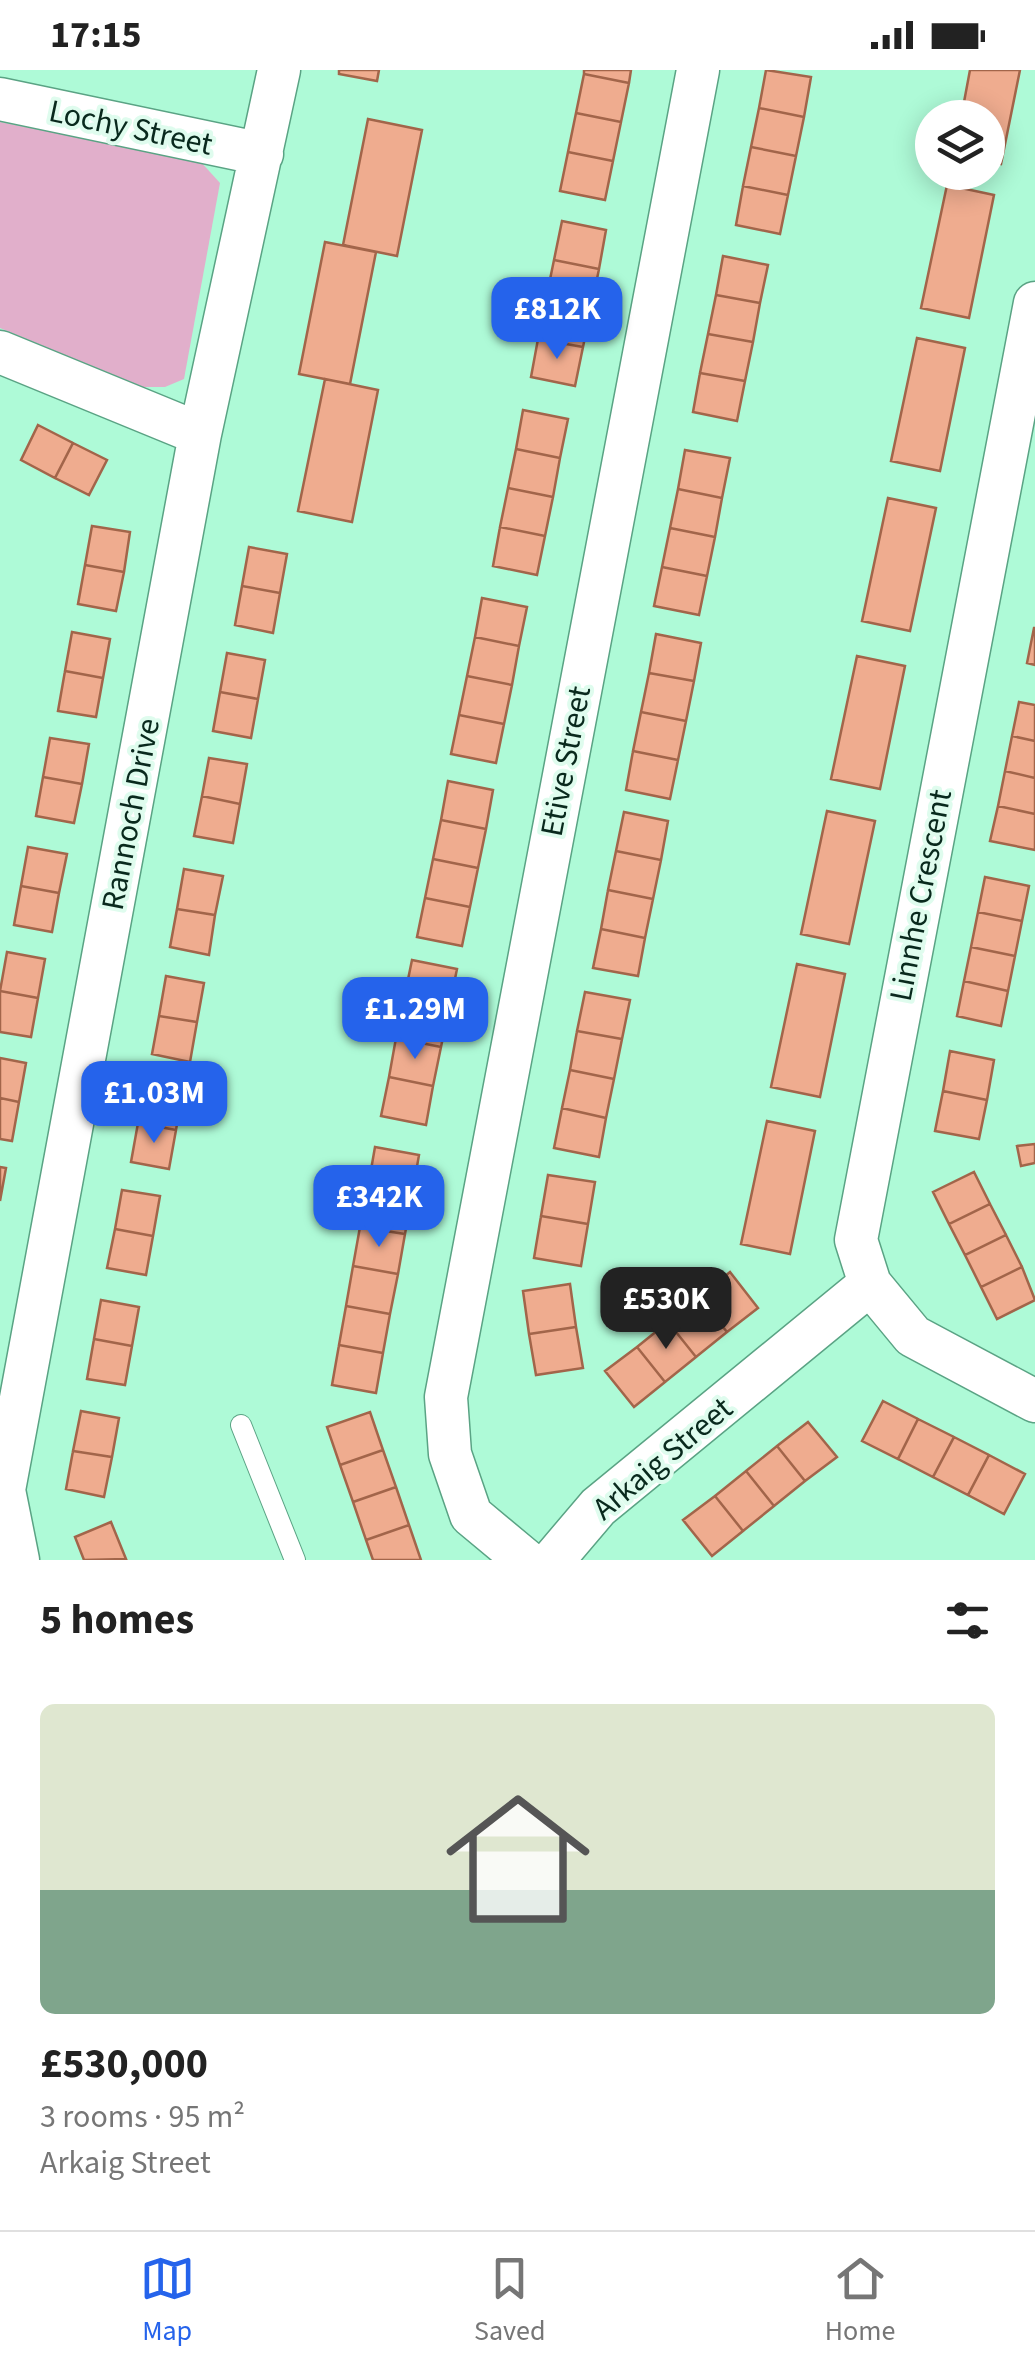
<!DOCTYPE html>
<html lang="en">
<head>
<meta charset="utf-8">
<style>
	body { margin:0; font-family:"Source Sans 3",sans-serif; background:#f2f2f2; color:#222; height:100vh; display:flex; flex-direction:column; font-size:38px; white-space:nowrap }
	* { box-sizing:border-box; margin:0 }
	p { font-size:32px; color:#767676 }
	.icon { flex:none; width:55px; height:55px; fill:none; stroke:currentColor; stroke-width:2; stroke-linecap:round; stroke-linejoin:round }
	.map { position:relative; height:1490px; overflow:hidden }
	.details { display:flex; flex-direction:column; background:#fff; flex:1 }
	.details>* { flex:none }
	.tools { position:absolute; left:915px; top:30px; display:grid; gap:20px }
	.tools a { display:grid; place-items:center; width:90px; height:90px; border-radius:50%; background:#fff; box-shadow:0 5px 25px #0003; font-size:50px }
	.price { position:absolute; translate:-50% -85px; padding:0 22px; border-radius:20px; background:#2563eb; color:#fff; font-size:32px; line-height:65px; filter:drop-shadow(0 2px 5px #0008) }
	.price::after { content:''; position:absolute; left:50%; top:60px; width:30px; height:22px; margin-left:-15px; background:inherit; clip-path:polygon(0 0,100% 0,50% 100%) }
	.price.on { background:#222; color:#fff }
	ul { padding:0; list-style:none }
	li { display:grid; align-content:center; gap:20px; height:530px; padding:0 40px }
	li+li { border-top:2px solid #e0e0e0 }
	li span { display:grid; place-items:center; height:310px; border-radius:15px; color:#555 }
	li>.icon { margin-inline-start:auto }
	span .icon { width:180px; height:180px; fill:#fffc; stroke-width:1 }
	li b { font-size:42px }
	h2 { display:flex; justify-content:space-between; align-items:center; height:120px; padding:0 40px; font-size:42px }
	.status { display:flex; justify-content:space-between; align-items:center; height:70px; padding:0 50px; background:#fff; direction:ltr }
	.status svg { height:28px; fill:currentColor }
	.tabs { display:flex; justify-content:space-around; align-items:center; height:140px; border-top:2px solid #e0e0e0; background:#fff; font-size:28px; color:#767676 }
	.tabs a { display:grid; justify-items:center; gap:5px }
	.tabs .on { color:#2563eb }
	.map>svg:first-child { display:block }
</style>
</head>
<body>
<div class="status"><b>17:15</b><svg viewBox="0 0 49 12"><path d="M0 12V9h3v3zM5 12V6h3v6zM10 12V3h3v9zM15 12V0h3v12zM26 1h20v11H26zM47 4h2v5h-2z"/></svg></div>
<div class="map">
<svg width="1035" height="1490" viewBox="0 0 1035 1490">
	<rect width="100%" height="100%" fill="#aefad7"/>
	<!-- green -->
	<path fill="#e1afcb" d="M0,52L200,91L220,113L184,309L165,317H141L0,258Z"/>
	<!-- building -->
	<path fill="#efac8f" stroke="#a2654a" stroke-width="2.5" d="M339,0H379L377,11L339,4Z
		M584,0H631L629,13L584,4Z
		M766,0L811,7L804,47L759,38Z
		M970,0H1020L1001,94L988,91V48H961Z
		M584,4L629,13L621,52L576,43Z
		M759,38L804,47L796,86L751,77Z
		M576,43L621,52L613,91L568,82Z
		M368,49L422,60L397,186L343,175Z
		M751,77L796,86L788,125L743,116Z
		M568,82L613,91L605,130L560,121Z
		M947,115L994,125L969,248L921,238Z
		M743,116L788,125L780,164L736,155Z
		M562,151L606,160L599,199L554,190Z
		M325,172L376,182L350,314L299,304Z
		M723,186L768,195L760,233L716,225Z
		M554,190L599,199L591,238L546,229Z
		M716,225L760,233L753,272L708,264Z
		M546,229L591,238L583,277L538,269Z
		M708,264L753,272L745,311L700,303Z
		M917,268L965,278L940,401L891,391Z
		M538,269L583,277L575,316L531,307Z
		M700,303L745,311L737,351L693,342Z
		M325,309L378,320L352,452L298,441Z
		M523,340L568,349L560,388L516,379Z
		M38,355L73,373L55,408L21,390Z
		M73,373L107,390L89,425L55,408Z
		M516,379L560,388L553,427L508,418Z
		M685,380L730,388L722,428L678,419Z
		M508,418L553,427L545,466L500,457Z
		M678,419L722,428L715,467L670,458Z
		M888,428L936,438L910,561L862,551Z
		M92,456L130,462L124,502L85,495Z
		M500,457L545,466L537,505L493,496Z
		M670,458L715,467L707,506L662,497Z
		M249,477L287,484L280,523L242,516Z
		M85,495L124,502L116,541L78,534Z
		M662,497L707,506L699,545L654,536Z
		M242,516L280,523L273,563L235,555Z
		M482,528L527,537L519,576L475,567Z
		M1034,558H1035V595L1027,593Z
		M72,562L110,569L103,608L65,601Z
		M656,564L701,573L694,611L649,603Z
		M475,567L519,576L512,615L467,606Z
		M227,583L265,590L258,629L220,622Z
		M857,586L905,596L880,719L831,709Z
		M65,601L103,608L96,647L58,641Z
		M649,603L694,611L686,651L641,642Z
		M467,606L512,615L504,654L459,645Z
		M220,622L258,629L251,668L213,661Z
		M1019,632L1035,635V671L1012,666Z
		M641,642L686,651L678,690L633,681Z
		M459,645L504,654L496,693L451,684Z
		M1012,666L1035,671V708L1005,701Z
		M50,668L89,674L82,714L43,707Z
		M633,681L678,690L670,729L626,720Z
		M209,688L247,694L240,734L202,726Z
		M1005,701L1035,708V744L998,736Z
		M43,707L82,714L74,753L36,746Z
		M448,711L493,720L486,759L441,750Z
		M202,726L240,734L233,773L194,766Z
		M998,736L1035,744V780L990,771Z
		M827,741L875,751L849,874L801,864Z
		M624,742L668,751L661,790L616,781Z
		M441,750L486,759L478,798L433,789Z
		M28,777L67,784L59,823L21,816Z
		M616,781L661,790L653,829L608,820Z
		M433,789L478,798L470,837L425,828Z
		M184,799L223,806L215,845L177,839Z
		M985,807L1029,816L1022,851L978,842Z
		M21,816L59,823L52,862L14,855Z
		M608,820L653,829L645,868L601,859Z
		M425,828L470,837L462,876L417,867Z
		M177,839L215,845L209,885L170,877Z
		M978,842L1022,851L1015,886L971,877Z
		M601,859L645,868L638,906L593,898Z
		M971,877L1015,886L1008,921L964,911Z
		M7,882L45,889L38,928L0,921Z
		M412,890L457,899L449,938L404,929Z
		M797,894L845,904L820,1027L771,1017Z
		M166,906L204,913L197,952L159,946Z
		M964,911L1008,921L1001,956L957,946Z
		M0,921L38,928L31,967L0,962Z
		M585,922L630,930L622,969L577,961Z
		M404,929L449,938L441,977L396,968Z
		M159,946L197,952L190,992L152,984Z
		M577,961L622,969L614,1009L570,1000Z
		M396,968L441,977L433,1016L389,1007Z
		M950,981L994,990L987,1030L943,1021Z
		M0,988L26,993L19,1032L0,1028Z
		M570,1000L614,1009L606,1048L562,1038Z
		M389,1007L433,1016L426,1055L381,1046Z
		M145,1014L183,1020L176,1060L138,1053Z
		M943,1021L987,1030L979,1069L935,1061Z
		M0,1028L19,1032L12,1071L0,1069Z
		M562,1038L606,1048L599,1087L554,1078Z
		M767,1051L815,1061L790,1184L741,1174Z
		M138,1053L176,1060L169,1099L131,1092Z
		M1035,1074V1093L1021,1096L1017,1076Z
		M375,1077L419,1085L412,1125L368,1117Z
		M0,1097L6,1098L0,1131Z
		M974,1102L990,1134L949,1154L933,1122Z
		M548,1105L595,1112L588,1154L541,1146Z
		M368,1117L412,1125L405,1164L360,1157Z
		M122,1120L160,1126L153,1166L115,1159Z
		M990,1134L1006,1165L965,1185L949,1154Z
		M541,1146L588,1154L581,1196L534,1188Z
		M360,1157L405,1164L398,1204L353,1196Z
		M115,1159L153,1166L146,1205L107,1198Z
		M1006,1165L1022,1197L981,1217L965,1185Z
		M353,1196L398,1204L390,1244L346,1236Z
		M1022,1197L1035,1230L997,1249L981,1217Z
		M730,1202L758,1238L727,1262L699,1227Z
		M570,1214L576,1257L529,1264L523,1221Z
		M699,1227L727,1262L696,1287L668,1252Z
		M101,1230L139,1237L132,1276L94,1269Z
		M346,1236L390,1244L383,1283L339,1275Z
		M668,1252L696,1287L665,1312L637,1277Z
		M576,1257L583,1298L536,1305L529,1264Z
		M94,1269L132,1276L125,1315L87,1309Z
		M339,1275L383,1283L376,1323L332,1315Z
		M637,1277L665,1312L634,1337L605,1301Z
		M883,1331L918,1349L898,1389L862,1371Z
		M81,1341L119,1348L112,1387L73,1381Z
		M370,1342L383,1380L340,1395L327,1357Z
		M918,1349L954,1367L933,1407L898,1389Z
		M808,1352L837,1387L805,1411L777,1376Z
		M954,1367L989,1385L968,1425L933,1407Z
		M777,1376L805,1411L774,1436L746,1401Z
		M383,1380L396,1417L353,1432L340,1395Z
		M73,1381L112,1387L104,1427L66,1419Z
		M989,1385L1025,1404L1004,1444L968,1425Z
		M746,1401L774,1436L743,1461L715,1426Z
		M396,1417L409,1455L366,1470L353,1432Z
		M715,1426L743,1461L712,1486L683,1450Z
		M111,1452L126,1489L84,1490L75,1467Z
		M409,1455L421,1490H373L366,1470Z"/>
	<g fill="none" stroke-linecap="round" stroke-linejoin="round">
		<!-- lane casing -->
		<g stroke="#5aa384" stroke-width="22">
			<path id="lane" d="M241,1355L295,1490"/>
		</g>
		<!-- street casing -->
		<g stroke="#5aa384" stroke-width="45">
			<path id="street" d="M0,29L262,84
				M1035,233L856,1170L870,1214L913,1266L1035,1331
				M0,282L200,364
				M18,1490L4,1420L200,364L279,0
				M525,1490L471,1445L450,1384L446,1327L698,0
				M553,1490L598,1437L870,1214"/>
		</g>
		<!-- lane -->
		<use href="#lane" stroke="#fff" stroke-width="20"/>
		<!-- street -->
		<use href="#street" stroke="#fff" stroke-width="42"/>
	</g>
	<g text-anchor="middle" stroke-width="8" stroke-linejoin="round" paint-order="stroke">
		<!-- street labels -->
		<g font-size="32" fill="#09291d" stroke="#dffcee">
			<text transform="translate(131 57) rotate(12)" y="11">Lochy Street</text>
			<text transform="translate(565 691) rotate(-79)" y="11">Etive Street</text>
			<text transform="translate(130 744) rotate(-79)" y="11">Rannoch Drive</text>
			<text transform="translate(920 825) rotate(-79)" y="11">Linnhe Crescent</text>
			<text transform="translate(662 1388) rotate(-40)" y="11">Arkaig Street</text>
		</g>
	</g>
</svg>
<div class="tools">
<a><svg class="icon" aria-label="layers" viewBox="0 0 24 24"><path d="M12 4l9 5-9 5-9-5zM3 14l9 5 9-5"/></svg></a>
</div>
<b class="price" style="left:557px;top:292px">£812K</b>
<b class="price" style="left:415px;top:992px">£1.29M</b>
<b class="price" style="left:154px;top:1076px">£1.03M</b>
<b class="price" style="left:379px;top:1180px">£342K</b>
<b class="price on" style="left:666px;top:1282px">£530K</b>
</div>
<section class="details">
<h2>5 homes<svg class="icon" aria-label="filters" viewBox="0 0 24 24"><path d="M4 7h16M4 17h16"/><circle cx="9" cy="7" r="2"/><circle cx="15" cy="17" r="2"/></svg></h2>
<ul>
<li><span style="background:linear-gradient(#dfe7d0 60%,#7fa58c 0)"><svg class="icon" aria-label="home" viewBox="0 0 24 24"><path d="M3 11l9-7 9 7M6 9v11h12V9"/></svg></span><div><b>£530,000</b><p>3 rooms · 95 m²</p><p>Arkaig Street</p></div></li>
</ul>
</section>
<nav class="tabs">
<a class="on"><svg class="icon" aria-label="map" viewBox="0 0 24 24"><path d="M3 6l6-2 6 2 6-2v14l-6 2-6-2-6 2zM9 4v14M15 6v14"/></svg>Map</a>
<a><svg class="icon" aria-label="saved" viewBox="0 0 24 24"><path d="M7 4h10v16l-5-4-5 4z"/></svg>Saved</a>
<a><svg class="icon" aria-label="home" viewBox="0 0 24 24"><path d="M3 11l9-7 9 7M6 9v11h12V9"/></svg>Home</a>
</nav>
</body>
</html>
